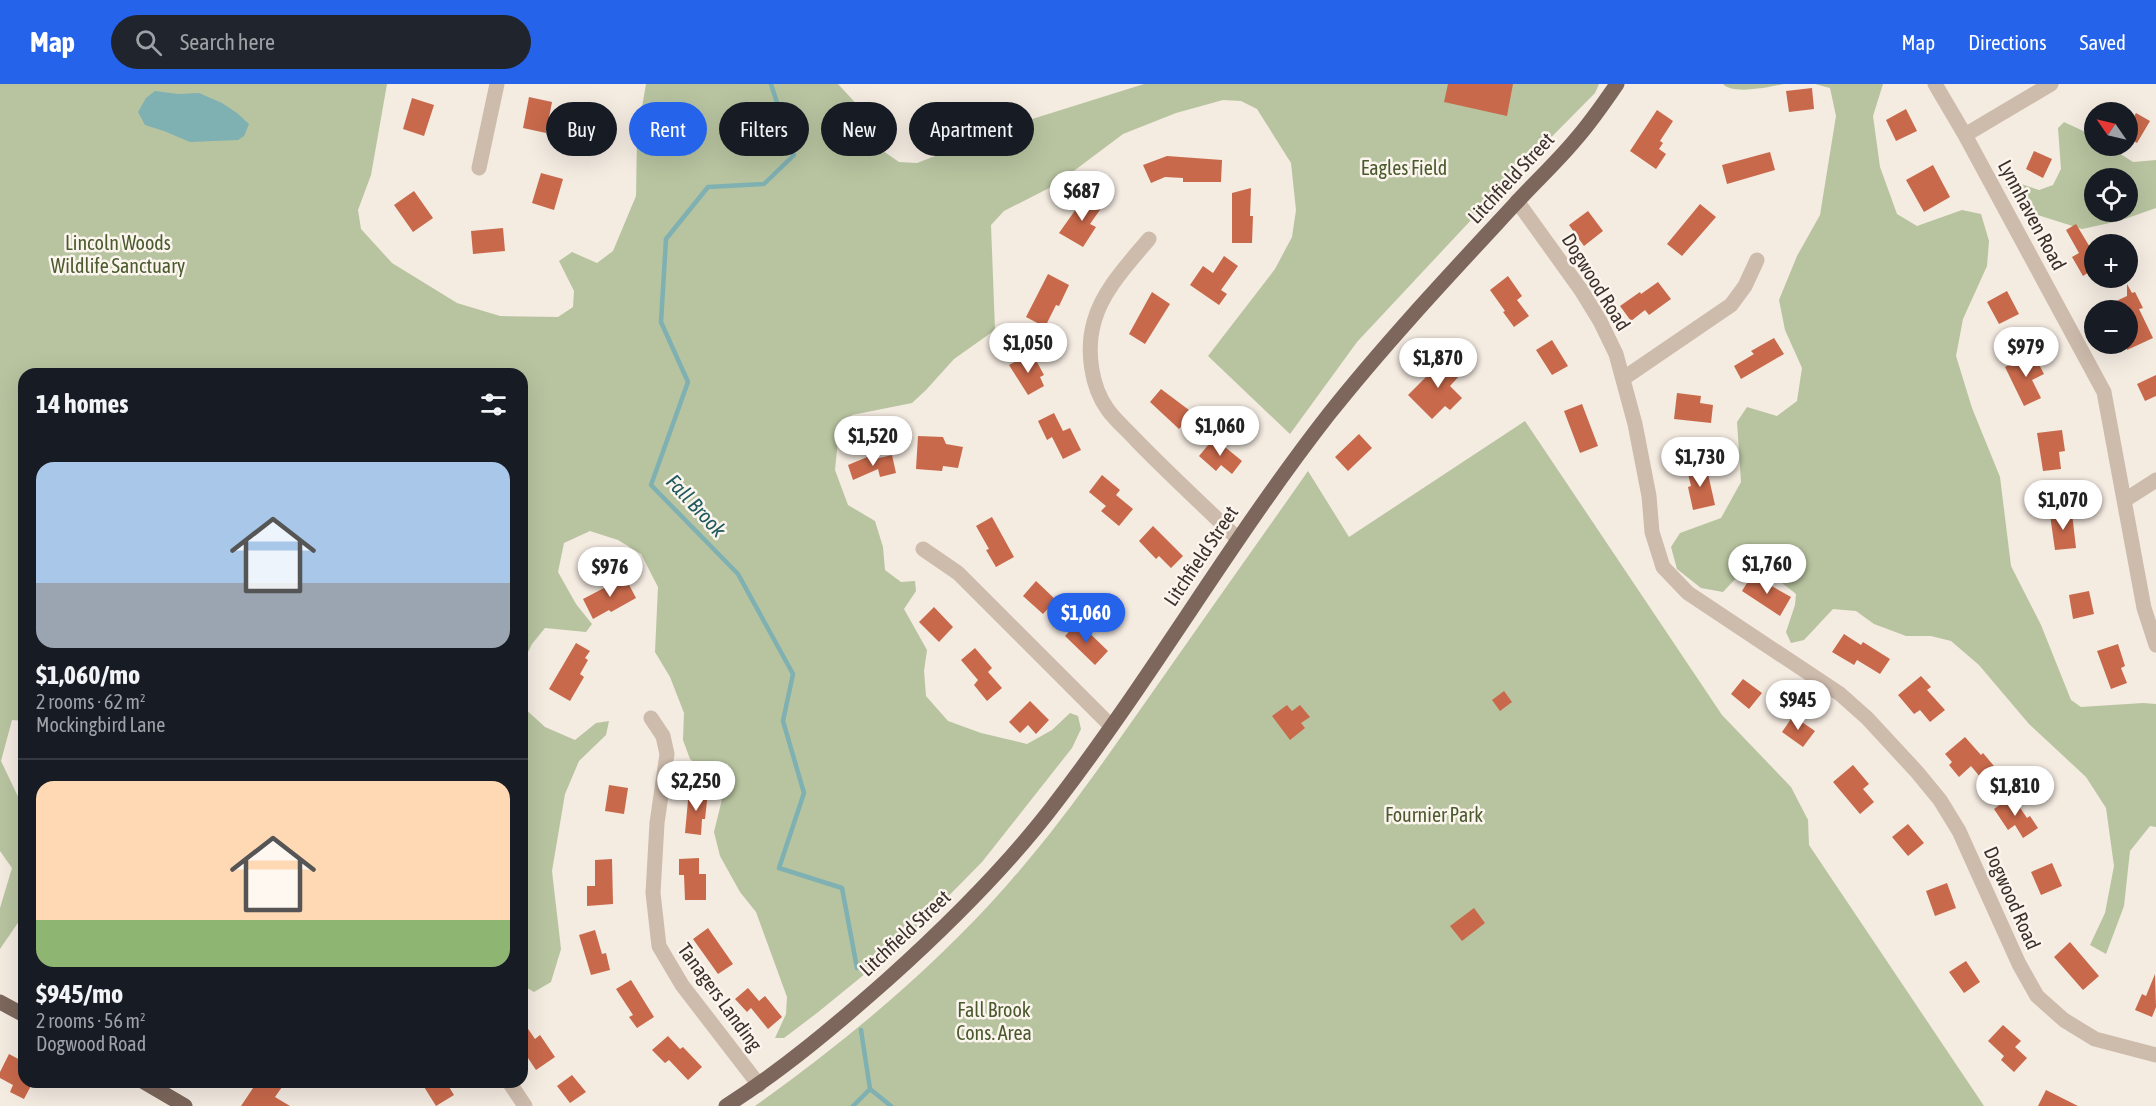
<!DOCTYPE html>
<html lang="en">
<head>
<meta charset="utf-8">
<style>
	body { margin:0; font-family:"Asap Condensed",sans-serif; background:#20242c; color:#f1f3f6; height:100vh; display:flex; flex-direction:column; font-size:22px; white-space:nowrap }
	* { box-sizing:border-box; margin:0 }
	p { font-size:20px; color:#9ea1a6 }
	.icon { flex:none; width:33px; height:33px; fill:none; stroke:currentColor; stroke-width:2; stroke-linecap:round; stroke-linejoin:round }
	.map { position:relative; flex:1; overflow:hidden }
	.drawer { position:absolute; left:18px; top:284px; width:510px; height:720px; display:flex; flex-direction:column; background:#171b24; border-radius:18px; box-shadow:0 6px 24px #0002 }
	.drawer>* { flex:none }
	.hud { position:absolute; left:546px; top:18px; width:570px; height:54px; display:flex; gap:12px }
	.needle { width:39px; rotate:304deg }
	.tools { position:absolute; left:2084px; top:18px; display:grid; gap:12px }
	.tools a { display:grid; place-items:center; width:54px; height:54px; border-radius:50%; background:#171b24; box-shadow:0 6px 24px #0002; font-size:30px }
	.price { position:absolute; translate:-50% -51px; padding:0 14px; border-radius:21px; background:#fff; color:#222; font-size:20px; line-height:39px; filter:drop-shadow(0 2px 3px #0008) }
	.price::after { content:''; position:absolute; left:50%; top:36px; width:18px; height:14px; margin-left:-9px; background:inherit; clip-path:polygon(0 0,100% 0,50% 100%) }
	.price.selected { background:#2563eb; color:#fff }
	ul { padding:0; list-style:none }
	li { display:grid; align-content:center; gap:12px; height:318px; padding:0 18px }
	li+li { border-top:2px solid #363941 }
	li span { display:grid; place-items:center; height:186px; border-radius:18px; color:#555 }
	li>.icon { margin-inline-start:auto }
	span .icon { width:108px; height:108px; fill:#fffc; stroke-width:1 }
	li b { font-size:26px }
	h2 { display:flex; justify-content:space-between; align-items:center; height:72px; padding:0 18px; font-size:26px }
	.pill { padding:0 21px; border-radius:27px; background:#171b24; box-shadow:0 6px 24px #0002; font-size:21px; line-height:54px }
	.pill.selected { background:#2563eb; color:#fff }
	header { display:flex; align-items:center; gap:36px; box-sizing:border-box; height:84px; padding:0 30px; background:#2563eb; color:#fff }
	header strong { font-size:28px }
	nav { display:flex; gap:33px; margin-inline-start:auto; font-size:21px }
	.search { width:420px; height:54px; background:#20242c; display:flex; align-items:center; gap:15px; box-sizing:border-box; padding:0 21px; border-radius:33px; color:#9ea1a6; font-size:22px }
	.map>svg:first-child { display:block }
</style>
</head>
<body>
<header>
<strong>Map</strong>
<div class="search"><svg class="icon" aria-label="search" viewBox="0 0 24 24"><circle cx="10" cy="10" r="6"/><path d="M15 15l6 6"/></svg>Search here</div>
<nav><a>Map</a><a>Directions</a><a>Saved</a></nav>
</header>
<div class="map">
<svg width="2156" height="1022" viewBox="0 0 2156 1022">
	<rect width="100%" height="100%" fill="#f4ebe1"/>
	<!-- green -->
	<path fill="#b8c4a0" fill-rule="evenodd" d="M0,0H387L371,91L358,126L361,145L392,179L457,219L500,232L558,233L573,223L574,207L559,177L572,168L597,179L613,167L636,112L637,52L646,0H838L874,39L883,67L899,78L917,79L1029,36L1144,0H1599L1595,9L1501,104L1357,258L1290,350L1208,272L1275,185L1292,153L1296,126L1291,79L1257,25L1241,17L1223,16L1176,29L1123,50L1055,101L1004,127L991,141L995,246L954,275L926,306L912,319L852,331L838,356L835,386L848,421L875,437L883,463L885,486L901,498L915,497L916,507L904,525L927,566L924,587L926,612L948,637L981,649L1027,660L1052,646L1070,629L1078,632L1081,645L1072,664L982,778L910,851L871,885L817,929L784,954H775L786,930L787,913L756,828L740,808L720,772L714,748L723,711L713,695L690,675L683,656L684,629L670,593L655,568L658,503L641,470L618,456L590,447L564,459L558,488L576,520L592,540L586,548L545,544L532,560L522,580V290H24V637L12,636L1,677L24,725V830L0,865V824L12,784L0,767Z
		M1723,0H1784C1769,3 1733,11 1723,0Z
		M1815,0H1883L1873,32L1880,83L1897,130L1917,142L1962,126L1981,130L1989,157L1987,182L1963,235L1956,272L1972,324L2000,393L2011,482L2041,541L2071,616L2081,623L2143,619L2156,620V743L2150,742L2130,767L2124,822L2106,870L2090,861L2105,829L2114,782L2106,724L2086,693L2029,640L1979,581L1951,557L1931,552H1906L1874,540L1856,527L1833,525L1804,556L1791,559L1786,548L1795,521L1796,510L1777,495L1753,485L1739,491L1723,508L1701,504L1677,485L1671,463L1680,449L1721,434L1741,398L1737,338L1747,323L1777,332L1797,317L1802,284L1785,246L1779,216L1797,172L1820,131L1836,32L1830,4Z
		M2064,38L2094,52V62H2108L2133,78L2156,76V124L2119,137L2082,145L2025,127L2006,103L2015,98L2039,106L2053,101L2061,85L2058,44ZM2094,94H2127V128H2094Z
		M1525,337L1722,631L1791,703L1808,736L1809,761L1984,1022H755C846,957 932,886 1007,801C1061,740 1107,673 1154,606C1205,533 1257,460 1308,387L1349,453Z
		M522,622L545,643L575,656L596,639L609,637L606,651L579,677L565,710L552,787L561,865L551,898L534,908L522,901Z"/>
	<!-- water -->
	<path fill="#7fb0b2" d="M155,7L178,10L199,9L222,19L237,29L249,40L244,52L238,56L190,58L164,47L145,41L138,28L146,14Z"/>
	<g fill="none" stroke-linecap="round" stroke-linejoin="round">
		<!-- stream -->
		<path stroke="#7fb0b2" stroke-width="4.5" d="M771,0L794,71L764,100L708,103L666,155L661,238L688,298L651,401L738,490L793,590L783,637L804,709L779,784L842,804L857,884
			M861,946L870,1005L891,1022
			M853,1022L870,1005"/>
	</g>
	<!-- building -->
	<path fill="#c8694b" d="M1448,0H1513L1507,32L1444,18Z
		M1812,4L1814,25L1789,28L1786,7Z
		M529,13L552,18L546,49L523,44Z
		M412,14L434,21L424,52L403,45Z
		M1906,25L1917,47L1896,57L1886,36Z
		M1657,26L1673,37L1660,57L1663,59L1659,65L1666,70L1656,85L1630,67Z
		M2136,29L2150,37L2137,59L2127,54V44Z
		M2034,67L2052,75L2043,94L2026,85Z
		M1770,68L1775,86L1727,100L1722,81Z
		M1167,72L1222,76L1221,98H1183V94L1165,93L1151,99L1143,81Z
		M1933,81L1950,113L1924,128L1906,96Z
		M541,89L563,95L554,126L532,119Z
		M1251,104L1250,132H1253L1252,159H1232V109Z
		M414,107L433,134L413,148L394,121Z
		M1086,111L1102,123L1090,140L1096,143L1083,163L1059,149Z
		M1700,120L1716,133L1682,172L1667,160Z
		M1588,127L1603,147L1584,162L1569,141Z
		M2076,140L2094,170V185L2083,192L2072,173L2079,169L2066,146Z
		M503,144L505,167L473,170L471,147Z
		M1224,172L1238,182L1221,206L1227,210L1219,221L1190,201L1203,182L1213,189Z
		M1048,190L1069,201L1059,222L1056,221L1045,243L1026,233Z
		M1508,192L1522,212L1517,216L1529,232L1514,243L1503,228L1505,227L1490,206Z
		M1658,198L1671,215L1649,231L1645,226L1631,237L1620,222L1640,208L1641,210Z
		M2127,200L2132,209L2135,208L2143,224L2139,225L2153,254L2127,266V226H2097L2127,212Z
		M2007,207L2019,230L1999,240L1987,218Z
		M1152,208L1170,220L1145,260L1129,250Z
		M1774,254L1784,270L1741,295L1734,282L1754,270L1751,267Z
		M1552,256L1568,282L1552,291L1536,266Z
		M1032,269L1044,291L1040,293L1044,302L1028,311L1009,281Z
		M2033,269L2044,290L2032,296L2041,314L2024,322L2005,283Z
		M1446,273L1462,289L1450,302L1462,314L1450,326L1445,322L1432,335L1408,311Z
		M2156,291V312L2145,317L2137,300Z
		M1161,305L1193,329L1179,345L1150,318Z
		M1677,309L1701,312L1700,319L1713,321L1711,339L1674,335Z
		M1582,320L1598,362L1580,369L1564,327Z
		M1054,329L1063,347L1070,344L1081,366L1063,375L1052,353L1047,356L1038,337Z
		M2062,346L2065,367L2059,368L2061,385L2043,387L2037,349Z
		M1359,350L1372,364L1348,387L1335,373Z
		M918,352L943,353L946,360L963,363L958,384L943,382L942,387L916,385Z
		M1214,354L1242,377L1232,390L1221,381L1216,387L1199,372Z
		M872,371L876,378L875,375L892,371L896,389L880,393L878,385L853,396L848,381Z
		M1706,381L1715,421L1693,426L1688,403L1691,402L1687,386Z
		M1102,391L1120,406L1116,411L1133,425L1119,442L1101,427L1106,422L1089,408Z
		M2072,429L2076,464L2055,466L2050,431Z
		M992,433L1014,473L996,483L986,466L989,465L976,442Z
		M1153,442L1183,472L1171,484L1159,472L1156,475L1139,457Z
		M1752,491L1791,513L1780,532L1742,507Z
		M625,493L636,514L611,528L609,526L593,535L583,515Z
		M1036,497L1056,516L1043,530L1023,512Z
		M2089,507L2094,530L2073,535L2069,511Z
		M934,523L953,543L939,558L919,538Z
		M1078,538L1108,567L1095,581L1065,552Z
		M1844,550L1861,561L1863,558L1890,575L1880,590L1857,576L1854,581L1832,568Z
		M576,559L590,567L585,574L588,576L580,590L584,593L570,617L549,605Z
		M2118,560L2125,582L2121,584L2127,599L2111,605L2097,567Z
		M975,564L992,584L988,588L1002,604L987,617L974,601L978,596L961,576Z
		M1921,592L1931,603L1927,606L1945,626L1930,638L1920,626L1914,630L1898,611Z
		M1743,595L1762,609L1749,625L1731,610Z
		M1504,607L1512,618L1500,627L1492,616Z
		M1030,617L1049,636L1036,650L1028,641L1020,649L1009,638Z
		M1287,621L1292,627L1300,621L1310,633L1301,639L1305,644L1290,656L1272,632Z
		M1793,632L1815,647L1803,663L1782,648Z
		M1965,653L1981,671L1983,669L1994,682L1981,694L1971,682L1959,693L1949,681L1952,678L1945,670Z
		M1853,681L1869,700L1863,705L1874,718L1860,730L1833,698Z
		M609,701L628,704L624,730L605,727Z
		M689,706L708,708L705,735H702L701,751L685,749Z
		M2012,712L2027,734L2030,732L2038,744L2023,754L2015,741L2008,746L1994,725Z
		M1908,740L1924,759L1908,772L1892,753Z
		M699,774V790H706V816H685L684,791H679V775Z
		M612,775L613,820L587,822V802H595V776Z
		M2052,779L2062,802L2041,811L2031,788Z
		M1947,799L1956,824L1935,832L1926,807Z
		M1474,824L1485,839L1462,857L1450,842Z
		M708,844L733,880L718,890L693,855Z
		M595,846L602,870L606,869L610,886L591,891L579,851Z
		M2070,858L2099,892L2083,906L2054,873Z
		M1966,877L1980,898L1964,909L1949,888Z
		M2155,890L2156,923L2152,933L2135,926L2142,910L2146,912Z
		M631,896L654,933L637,944L629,933L633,931L616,905Z
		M748,904L759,917L765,912L782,933L768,945L751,924L747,928L735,915Z
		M522,936L535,955L540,951L555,973L536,986L522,965Z
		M2003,941L2021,957L2015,963L2027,974L2014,988L2001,976L2004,972L1988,957Z
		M668,952L680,965L683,963L702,983L688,996L669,976L665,979L652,966Z
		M9,970L24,978V998H33L24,1015L10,1008L13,1001L0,994V988Z
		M572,991L586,1008L570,1019L557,1002Z
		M257,998H273L282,1003L275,1013L290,1022H241Z
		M421,998H446L454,1011L436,1022Z
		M2046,1006L2078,1022H2038Z"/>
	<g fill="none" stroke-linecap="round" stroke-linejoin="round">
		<!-- minor -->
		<path stroke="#cdbbac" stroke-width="15" d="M1935,0L1965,51L2104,308L2144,524L2156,561
			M1965,51L2051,0
			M479,84L497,0
			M1517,117L1581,206L1600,237L1616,270L1635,340L1649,412L1652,448L1663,483L1688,509L1840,610L1867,634L1917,688L1940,716L1959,747L2019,880L2037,912L2064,936L2095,955L2156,971
			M1149,155C1129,179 1102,207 1094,238C1086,266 1091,303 1108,326C1116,337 1127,346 1136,356C1169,390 1204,422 1238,455
			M1624,294L1731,221L1745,202L1757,176
			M2125,416L2156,396
			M923,465L958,489L1111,642
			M651,634L663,652L667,670L657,739L653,809L659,862L682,901L759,1001
			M509,998L525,1022"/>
		<!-- major -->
		<path stroke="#7d675c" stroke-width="15" d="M0,918L24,931
			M144,998L185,1022
			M726,1022C784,985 836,941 888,895C949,840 1008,782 1057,717C1153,592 1232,454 1329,330C1387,257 1452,188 1515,120C1535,98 1557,78 1576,55C1591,38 1604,19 1617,0"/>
	</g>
	<g text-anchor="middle" stroke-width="5" stroke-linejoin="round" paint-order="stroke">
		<!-- park labels -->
		<g font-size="20" fill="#4a5a2e" stroke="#fbf5ee">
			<text x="1404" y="91">Eagles Field</text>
			<text x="118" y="166">Lincoln Woods<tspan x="118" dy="23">Wildlife Sanctuary</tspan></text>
			<text x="1434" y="738">Fournier Park</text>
			<text x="994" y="933">Fall Brook<tspan x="994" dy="23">Cons. Area</tspan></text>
		</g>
		<!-- street labels -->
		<g font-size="20" fill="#3b302b" stroke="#fbf5ee">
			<text transform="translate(1511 94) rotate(-47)" y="7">Litchfield Street</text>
			<text transform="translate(2032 131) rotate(62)" y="7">Lynnhaven Road</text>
			<text transform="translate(1596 198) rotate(58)" y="7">Dogwood Road</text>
			<text transform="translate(1201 472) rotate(-56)" y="7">Litchfield Street</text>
			<text transform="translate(2012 814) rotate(66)" y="7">Dogwood Road</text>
			<text transform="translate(905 849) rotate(-43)" y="7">Litchfield Street</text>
			<text transform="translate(720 913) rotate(54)" y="7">Tanagers Landing</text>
		</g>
		<!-- water labels -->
		<g font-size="21" font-style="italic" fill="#1f5a5e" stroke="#fbf5ee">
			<text transform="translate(696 422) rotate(47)" y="7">Fall Brook</text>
		</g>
	</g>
</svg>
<div class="tools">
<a><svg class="needle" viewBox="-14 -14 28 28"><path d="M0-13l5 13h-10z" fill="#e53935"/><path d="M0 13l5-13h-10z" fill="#9ea1a6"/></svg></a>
<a><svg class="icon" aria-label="locate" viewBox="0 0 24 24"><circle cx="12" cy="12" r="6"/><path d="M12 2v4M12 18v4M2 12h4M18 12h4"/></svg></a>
<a>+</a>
<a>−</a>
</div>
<b class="price" style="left:1082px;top:138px">$687</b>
<b class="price" style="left:1028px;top:290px">$1,050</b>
<b class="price" style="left:2026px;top:294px">$979</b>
<b class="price" style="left:1438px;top:305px">$1,870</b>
<b class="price" style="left:1220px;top:373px">$1,060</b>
<b class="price" style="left:873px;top:383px">$1,520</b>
<b class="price" style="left:1700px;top:404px">$1,730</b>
<b class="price" style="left:2063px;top:447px">$1,070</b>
<b class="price" style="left:1767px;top:511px">$1,760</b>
<b class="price" style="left:610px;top:514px">$976</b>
<b class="price selected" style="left:1086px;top:560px">$1,060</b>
<b class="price" style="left:1798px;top:647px">$945</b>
<b class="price" style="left:696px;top:728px">$2,250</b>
<b class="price" style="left:2015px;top:733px">$1,810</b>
<div class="hud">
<a class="pill">Buy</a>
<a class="pill selected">Rent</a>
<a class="pill">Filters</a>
<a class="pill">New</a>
<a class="pill">Apartment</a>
</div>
<section class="drawer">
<h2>14 homes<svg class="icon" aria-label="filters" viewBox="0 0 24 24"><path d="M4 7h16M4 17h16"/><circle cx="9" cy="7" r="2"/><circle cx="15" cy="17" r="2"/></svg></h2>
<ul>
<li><span style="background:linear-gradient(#a9c7e8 65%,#9aa5b1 0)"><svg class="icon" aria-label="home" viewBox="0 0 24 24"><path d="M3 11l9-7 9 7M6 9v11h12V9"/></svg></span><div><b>$1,060/mo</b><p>2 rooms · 62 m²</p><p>Mockingbird Lane</p></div></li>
<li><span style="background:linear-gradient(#ffd9b3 75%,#8fb573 0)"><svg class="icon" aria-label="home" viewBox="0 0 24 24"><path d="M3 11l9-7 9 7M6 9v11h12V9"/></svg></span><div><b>$945/mo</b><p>2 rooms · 56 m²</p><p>Dogwood Road</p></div></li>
</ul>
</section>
</div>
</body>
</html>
